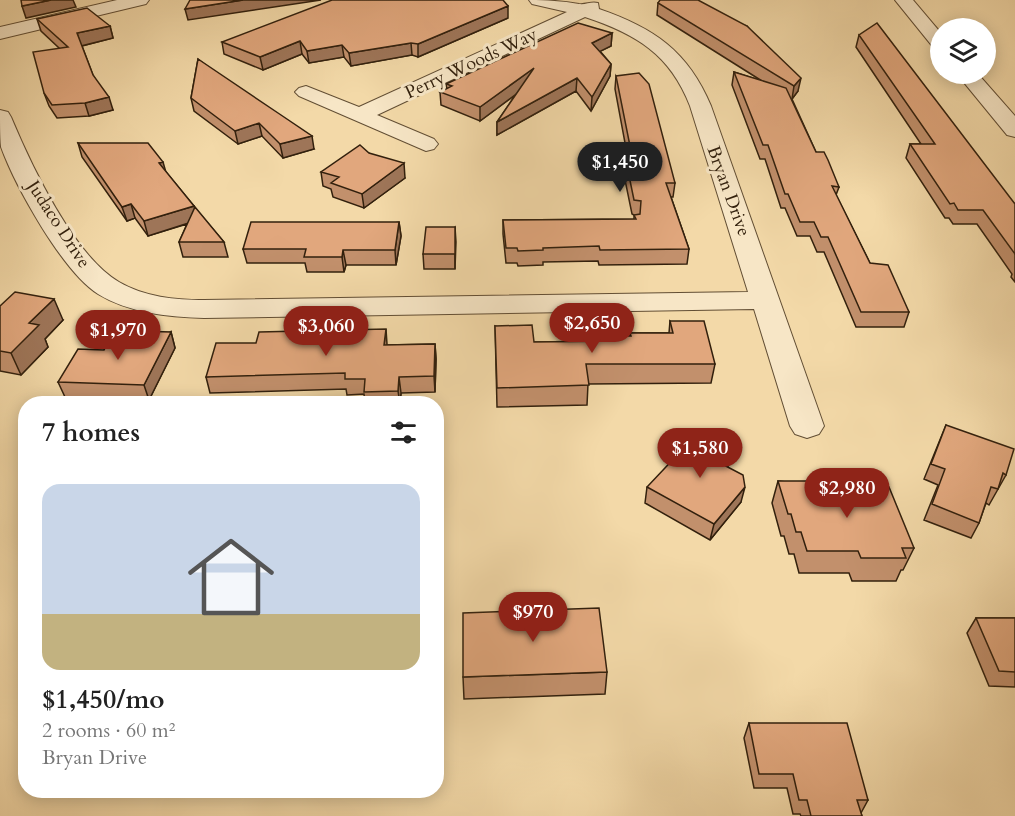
<!DOCTYPE html>
<html lang="en">
<head>
<meta charset="utf-8">
<style>
	body { margin:0; font-family:Cardo,serif; background:#f6f6f6; color:#222; height:100vh; display:flex; flex-direction:column; font-size:22px; white-space:nowrap }
	* { box-sizing:border-box; margin:0 }
	p { font-size:20px; color:#767676 }
	.icon { flex:none; width:33px; height:33px; fill:none; stroke:currentColor; stroke-width:2; stroke-linecap:round; stroke-linejoin:round }
	.map { position:relative; flex:1; overflow:hidden }
	.sheet { position:absolute; left:18px; top:396px; width:426px; height:402px; display:flex; flex-direction:column; background:#fff; border-radius:24px; box-shadow:0 3px 15px #0003 }
	.sheet>* { flex:none }
	.fabs { position:absolute; left:930px; top:18px; display:grid; gap:12px }
	.fabs a { display:grid; place-items:center; width:66px; height:66px; border-radius:50%; background:#fff; box-shadow:0 3px 15px #0003; font-size:30px }
	.price { position:absolute; translate:-50% -51px; padding:0 14px; border-radius:21px; background:#8f2418; color:#fff; font-size:20px; line-height:39px; filter:drop-shadow(0 2px 3px #0008) }
	.price::after { content:''; position:absolute; left:50%; top:36px; width:18px; height:14px; margin-left:-9px; background:inherit; clip-path:polygon(0 0,100% 0,50% 100%) }
	.price.on { background:#222; color:#fff }
	ul { padding:0; list-style:none }
	li { display:grid; align-content:center; gap:12px; height:318px; padding:0 24px }
	li span { display:grid; place-items:center; height:186px; border-radius:18px; color:#555 }
	li>.icon { margin-inline-start:auto }
	span .icon { width:108px; height:108px; fill:#fffc; stroke-width:1 }
	li b { font-size:26px }
	h2 { display:flex; justify-content:space-between; align-items:center; height:72px; padding:0 24px; font-size:26px }
	.map>svg:first-child { display:block }
</style>
</head>
<body>
<div class="map">
<svg width="1015" height="816" viewBox="0 0 1015 816">
	<rect width="100%" height="100%" fill="#f3d9a8"/>
	<filter id="stains"><feTurbulence type="fractalNoise" baseFrequency=".00333" numOctaves="4"/><feColorMatrix values="0 0 0 0 .2 0 0 0 0 .09 0 0 0 0 .02 0 0 0 .5 -.17"/></filter>
	<radialGradient id="worn" r=".72"><stop offset=".6" stop-color="#630" stop-opacity="0"/><stop offset="1" stop-color="#630" stop-opacity=".3"/></radialGradient>
	<g fill="none" stroke-linecap="round" stroke-linejoin="round">
		<!-- minor casing -->
		<g stroke="#624e34" stroke-width="2">
			<path id="minor" d="M117,0H149L146,4L0,39V27Z
				M529,0C547,0 562,1 579,4C586,5 591,1 598,3L599,9C654,28 688,51 711,106L824,426L819,434L807,438L795,434L790,426L754,309L204,318C169,317 129,313 98,294C63,272 15,186 1,147C0,136 0,121 0,110L8,112L11,117C31,165 74,256 119,282C145,297 175,300 204,300L748,292L690,106C670,54 636,34 585,17L377,115L434,139L438,144L434,149L426,151L299,96L295,92L299,88L306,86L359,107L567,12L532,4Z
				M895,0H913L940,32V49L933,47Z
				M957,74H978L1015,116V137L1007,135Z"/>
		</g>
		<!-- minor -->
		<use href="#minor" fill="#f7e6c6" fill-rule="evenodd"/>
	</g>
	<!-- wall -->
	<path fill="#c2906c" stroke="#32200d" stroke-width="1.5" d="M658,3L747,26L798,91L792,99L816,152L839,187L836,195L870,263L909,312L904,327H856L824,252H817L810,236H797L785,208H781L765,159H760L732,85L734,72L762,81L657,15Z
		M508,18L418,57L412,55L351,66L344,57L309,63L302,54L263,70L224,54L222,42Z
		M37,19L110,26L113,38L82,46L93,75L113,110L89,116L57,118L49,106L44,93L59,48L41,31Z
		M612,33L611,46L600,51L611,64L610,76L591,111L576,91L497,135V122L516,94L480,121L441,105L440,92L447,89L446,84Z
		M859,35L1015,204V282L1011,277L1012,274L977,224H953L949,218H945L906,158L910,144H921L856,47Z
		M198,59L314,149L283,158L262,136L238,144L194,111L191,98Z
		M616,76L675,183L673,197H671L689,249L687,264L599,265L598,261L543,262V265L518,266L517,263H506L503,234V220L634,219V215L632,214L625,180L628,159L615,89Z
		M78,143L166,172L194,206L195,208L224,242L228,257H183L179,242L187,224L148,236L135,218L127,221L82,157Z
		M369,153L405,178L364,208L333,197L331,189L323,186L321,172Z
		M399,222L401,236L396,265H346L344,272H307L305,263H247L243,249Z
		M455,227V269H424L423,254Z
		M0,306L63,320L45,339L48,347L21,375L0,371Z
		M670,321L715,364L711,383L588,384L587,405L497,407L495,326L534,342L613,341V336H630V333H669Z
		M171,332L175,348L149,400L65,397L58,382L104,350L129,344Z
		M435,344L436,359L435,392L401,393L400,404H365L364,394L347,395L346,389L210,393L206,377L387,345Z
		M946,425L1006,475L989,505L986,503L979,523L971,538L924,520L938,485L924,479Z
		M728,466L727,467L741,502L710,540L645,503L647,487Z
		M778,481L828,487L914,548L903,570H901L896,581H852L849,573H799L794,554H789L784,536H781L772,503Z
		M976,618H1015V687L989,686L967,633Z
		M607,672L605,694L464,699L463,677Z
		M749,723L868,800L861,813L862,816H801L800,814H793L787,788H754L744,738Z"/>
	<!-- shaded-wall -->
	<path fill="#9e7558" stroke="#32200d" stroke-width="1.5" d="M51,0H73L76,7L26,18L22,6Z
		M243,0H321L188,20L185,9Z
		M508,6V18L418,57V44Z
		M110,26L113,38L81,46L77,33Z
		M612,33L611,46L591,56L592,43Z
		M300,41L302,54L263,70L260,57Z
		M411,43L412,55L351,66L349,53Z
		M342,45L344,57L309,63L307,51Z
		M611,64L610,76L591,111L592,97Z
		M534,68V81L480,121V107Z
		M577,78L576,91L497,135V122Z
		M801,78L798,91L792,99L794,86Z
		M109,97L113,110L89,116L85,103Z
		M259,123L262,136L238,144L235,131Z
		M312,136L314,149L283,158L280,144Z
		M163,162L167,176L159,163Z
		M404,163L405,178L364,208L362,194Z
		M131,204L135,218L127,221L122,207Z
		M194,206L198,220L148,236L144,221Z
		M399,222L401,236L396,265L395,250Z
		M455,227L456,242L455,269Z
		M343,250L346,265L344,272L342,257Z
		M54,299L63,320L45,339L48,347L21,375L11,353L29,323Z
		M386,329L387,344L386,360L384,345Z
		M171,332L175,348L149,400L144,385Z
		M435,344L436,359L435,392L434,376Z
		M399,377L401,393L400,404L398,391Z
		M732,450L728,466L716,479L720,463Z
		M745,487L741,502L710,540L714,524Z"/>
	<!-- building -->
	<path fill="#e1a77d" stroke="#32200d" stroke-width="1.5" d="M21,0H51L22,6Z
		M190,0H243L185,9Z
		M332,0H503L508,6L418,44L411,43L349,53L342,45L307,51L300,41L260,57L222,42Z
		M660,0H698L747,26L801,78L794,86L658,3Z
		M87,8L110,26L77,33L93,75L109,97L85,103L52,105L44,93L33,52L68,47L37,19Z
		M578,23L612,33L592,43L611,64L592,97L577,78L497,122L534,68L480,107L440,92L452,86L446,84Z
		M877,23L1015,204V254L983,210H958L954,203L950,204L910,144H935L859,35Z
		M198,59L281,115L312,136L280,144L259,123L235,131L191,98Z
		M734,72L786,88L816,152H824L828,160L839,187L832,186L870,263L888,265L909,312H861L828,237H821L814,222H800L788,194H785L768,145H763Z
		M639,73L649,84L675,183H666L689,249L600,250L599,246L543,248V250L518,251L517,248H506L503,220L636,219L634,215L640,214L641,201L634,200L627,166L631,151L616,76Z
		M78,143H148L163,162L159,163L194,206L144,221L131,204L122,207Z
		M360,145L369,153L404,163L362,194L331,183L339,177L321,172Z
		M195,207L224,242H179Z
		M251,222H399L395,250H343L342,257H304L306,249H243Z
		M426,227H455V254H423Z
		M15,292L54,299L29,323L39,325L11,353L0,351V306Z
		M670,321H704L715,364H586L589,385L497,388L495,326L532,325L534,342L614,341L613,336H631L630,333H673Z
		M386,329L384,345L435,344L434,376L399,377L398,391L364,392L365,379H345V373L206,377L216,343H256L259,332Z
		M136,331L171,332L144,385L58,382L78,349L104,350L107,344H129Z
		M946,425L1014,449L1006,475L1003,473L998,489L991,487L979,523L932,504L945,469L931,464Z
		M698,433L732,450L720,463L743,475L745,487L714,524L647,487Z
		M778,481H826L828,487H889L914,548H902L906,558H861L858,551H807L801,532H796L791,514H788Z
		M599,608L607,672L463,677V613Z
		M976,618H1015V672L999,671Z
		M749,723H847L868,800H857L862,816H811L807,800H799L793,774H759Z"/>
	<g text-anchor="middle" stroke-width="6" stroke-linejoin="round" paint-order="stroke">
		<!-- far-street labels -->
		<g font-size="18" fill="#32200d" stroke="#f7e6c6">
			<text transform="translate(471 63) rotate(-25)" y="6">Perry Woods Way</text>
			<text transform="translate(729 191) rotate(70)" y="6">Bryan Drive</text>
			<text transform="translate(59 224) rotate(57)" y="6">Judaco Drive</text>
		</g>
	</g>
	<rect width="100%" height="100%" filter="url(#stains)"/>
	<rect width="100%" height="100%" fill="url(#worn)"/>
</svg>
<div class="fabs">
<a><svg class="icon" aria-label="layers" viewBox="0 0 24 24"><path d="M12 4l9 5-9 5-9-5zM3 14l9 5 9-5"/></svg></a>
</div>
<b class="price on" style="left:620px;top:193px">$1,450</b>
<b class="price" style="left:592px;top:354px">$2,650</b>
<b class="price" style="left:326px;top:357px">$3,060</b>
<b class="price" style="left:118px;top:361px">$1,970</b>
<b class="price" style="left:700px;top:479px">$1,580</b>
<b class="price" style="left:847px;top:519px">$2,980</b>
<b class="price" style="left:533px;top:643px">$970</b>
<section class="sheet">
<h2>7 homes<svg class="icon" aria-label="filters" viewBox="0 0 24 24"><path d="M4 7h16M4 17h16"/><circle cx="9" cy="7" r="2"/><circle cx="15" cy="17" r="2"/></svg></h2>
<ul>
<li><span style="background:linear-gradient(#c9d6e8 70%,#c2b280 0)"><svg class="icon" aria-label="home" viewBox="0 0 24 24"><path d="M3 11l9-7 9 7M6 9v11h12V9"/></svg></span><div><b>$1,450/mo</b><p>2 rooms · 60 m²</p><p>Bryan Drive</p></div></li>
</ul>
</section>
</div>
</body>
</html>
